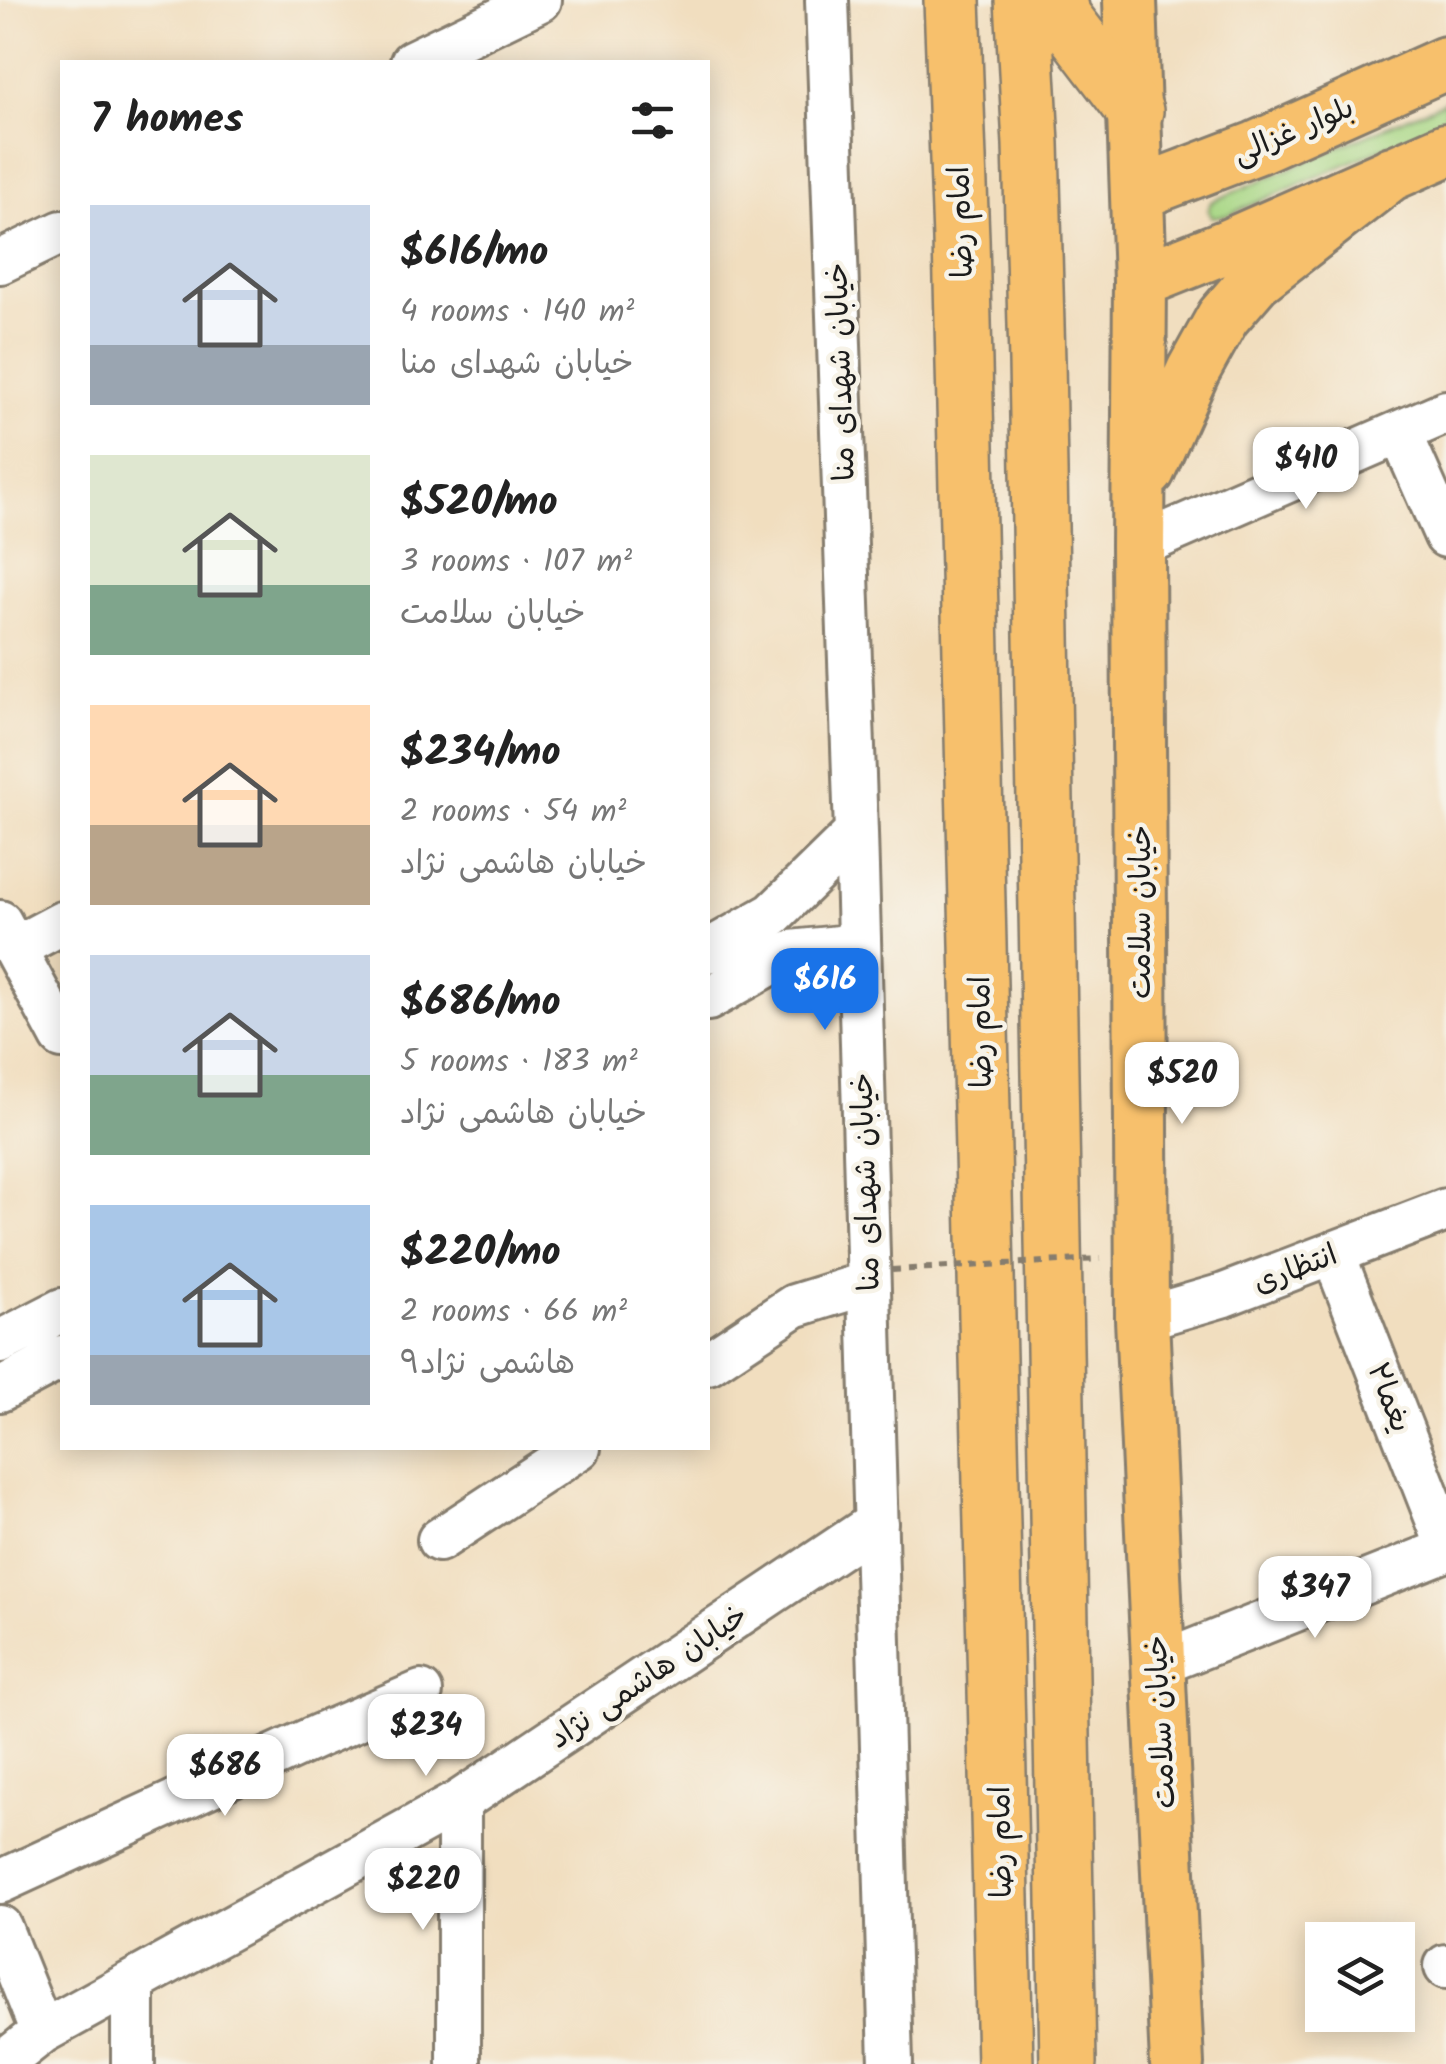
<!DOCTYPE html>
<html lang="en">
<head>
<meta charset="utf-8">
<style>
	body { margin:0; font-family:Kalam,"Playpen Sans Arabic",sans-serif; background:#f2f2f2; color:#222; height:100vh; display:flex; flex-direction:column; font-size:38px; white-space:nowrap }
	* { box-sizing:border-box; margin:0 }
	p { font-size:32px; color:#767676 }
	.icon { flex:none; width:55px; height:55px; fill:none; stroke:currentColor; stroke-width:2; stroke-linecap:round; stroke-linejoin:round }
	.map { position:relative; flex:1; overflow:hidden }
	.drawer { position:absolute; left:60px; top:60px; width:650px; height:1390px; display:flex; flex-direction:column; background:#fff; border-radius:0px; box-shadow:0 5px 25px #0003 }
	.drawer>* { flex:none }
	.fabs { position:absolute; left:1305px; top:1922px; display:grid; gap:20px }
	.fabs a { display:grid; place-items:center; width:110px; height:110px; border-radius:0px; background:#fff; box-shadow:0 5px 25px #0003; font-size:50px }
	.price { position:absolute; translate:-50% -85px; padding:0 22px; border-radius:20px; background:#fff; color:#222; font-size:32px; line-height:65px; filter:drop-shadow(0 2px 5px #0008) }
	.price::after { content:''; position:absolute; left:50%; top:60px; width:30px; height:22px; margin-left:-15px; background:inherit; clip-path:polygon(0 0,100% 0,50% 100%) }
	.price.selected { background:#1a73e8; color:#fff }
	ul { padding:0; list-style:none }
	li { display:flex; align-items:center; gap:30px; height:250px; padding:0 30px }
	li span { display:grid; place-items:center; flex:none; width:280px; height:200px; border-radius:0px; color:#555 }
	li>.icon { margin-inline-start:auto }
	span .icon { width:120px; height:120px; fill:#fffc; stroke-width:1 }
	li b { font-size:42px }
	h2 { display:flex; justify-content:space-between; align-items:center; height:120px; padding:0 30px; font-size:42px }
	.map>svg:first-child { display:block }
</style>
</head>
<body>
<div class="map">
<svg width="1446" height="2064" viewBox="0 0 1446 2064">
	<rect width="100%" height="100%" fill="#f7f3e8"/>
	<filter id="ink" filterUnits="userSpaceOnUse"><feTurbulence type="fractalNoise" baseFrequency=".01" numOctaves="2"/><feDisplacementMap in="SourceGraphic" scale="20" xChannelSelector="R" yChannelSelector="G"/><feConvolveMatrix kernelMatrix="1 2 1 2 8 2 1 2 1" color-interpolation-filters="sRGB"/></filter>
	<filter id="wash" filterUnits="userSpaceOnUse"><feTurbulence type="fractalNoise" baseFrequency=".0048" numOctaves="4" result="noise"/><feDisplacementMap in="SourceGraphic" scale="40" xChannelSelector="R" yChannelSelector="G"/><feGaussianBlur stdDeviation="2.25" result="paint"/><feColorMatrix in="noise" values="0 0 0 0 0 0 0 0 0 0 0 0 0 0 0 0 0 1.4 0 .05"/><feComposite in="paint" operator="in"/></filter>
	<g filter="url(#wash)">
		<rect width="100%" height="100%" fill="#f1debf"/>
		<!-- green -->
		<path fill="#a8d785" stroke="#627a50" stroke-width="2.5" d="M1446,101V121L1228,215L1212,217L1208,210L1211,202Z"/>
	</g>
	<g filter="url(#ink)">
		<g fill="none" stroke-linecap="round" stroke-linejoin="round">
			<!-- minor casing -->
			<g stroke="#867d6e" stroke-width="48">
				<path id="minor" d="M827,0L856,833L891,2064
					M412,62L540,0
					M0,262L62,232
					M1400,432L1446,536
					M1138,546L1446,412
					M0,922L62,1037
					M15,948L62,923
					M708,951L773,914L856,833
					M708,999L791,952L859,945
					M1333,1253L1446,1542
					M1142,1319L1224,1295L1446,1210
					M0,1342L62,1310
					M708,1363L794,1306L868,1283
					M0,1390L62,1357
					M439,1540L579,1448
					M1157,1665L1446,1550
					M459,1802V2064
					M0,1882L318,1736L421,1692
					M0,1927L42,2032
					M1446,1966V1967
					M133,1982V2064
					M2,2064L42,2032L459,1802L876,1523"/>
			</g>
			<!-- major casing -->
			<g stroke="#867d6e" stroke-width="58">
				<path id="major" d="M1130,0L1140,281L1138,546L1142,1319L1177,2064
					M1138,193L1256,148L1446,63
					M1140,281L1225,247L1446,150
					M1148,471L1193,371L1223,317L1255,280L1392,173"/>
			</g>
			<!-- highway casing -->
			<g stroke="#867d6e" stroke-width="60">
				<path id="highway" d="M952,0L961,239L1005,2064
					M1023,0L1031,144L1037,361L1068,2064
					M1059,0L1063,17L1135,111"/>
			</g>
			<!-- minor -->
			<use href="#minor" stroke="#fff" stroke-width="42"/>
			<!-- major -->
			<use href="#major" stroke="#f7c06c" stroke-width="52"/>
			<!-- highway -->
			<use href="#highway" stroke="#f7c06c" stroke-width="55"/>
			<!-- path-bridge -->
			<path stroke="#867d6e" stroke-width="6" stroke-dasharray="8 8" stroke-linecap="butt" d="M892,1270L1100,1259"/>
		</g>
	</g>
	<g text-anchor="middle" stroke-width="9" stroke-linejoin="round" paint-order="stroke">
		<!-- street labels -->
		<g font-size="30" fill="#1c1c1c" stroke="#f7f3e8">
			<text transform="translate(1293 130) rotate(-23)" y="10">بلوار غزالی</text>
			<text transform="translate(960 222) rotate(-92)" y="10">امام رضا</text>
			<text transform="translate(840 372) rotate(-92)" y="10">خیابان شهدای منا</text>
			<text transform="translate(1140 912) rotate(-90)" y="10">خیابان سلامت</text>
			<text transform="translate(980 1032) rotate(-91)" y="10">امام رضا</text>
			<text transform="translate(865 1182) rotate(-92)" y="10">خیابان شهدای منا</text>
			<text transform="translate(1295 1268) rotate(-21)" y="10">انتظاری</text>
			<text transform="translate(1390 1397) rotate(69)" y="10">یغما۲</text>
			<text transform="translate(648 1676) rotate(-34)" y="10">خیابان هاشمی نژاد</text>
			<text transform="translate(1160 1722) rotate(-93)" y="10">خیابان سلامت</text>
			<text transform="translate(1000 1842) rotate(-91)" y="10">امام رضا</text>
		</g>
	</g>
</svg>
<div class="fabs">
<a><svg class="icon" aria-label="layers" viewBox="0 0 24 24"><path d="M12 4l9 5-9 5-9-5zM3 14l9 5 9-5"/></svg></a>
</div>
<b class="price" style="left:1306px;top:512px">$410</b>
<b class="price selected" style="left:825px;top:1033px">$616</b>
<b class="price" style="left:1182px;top:1127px">$520</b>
<b class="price" style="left:1315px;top:1641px">$347</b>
<b class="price" style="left:426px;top:1779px">$234</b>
<b class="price" style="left:225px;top:1819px">$686</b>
<b class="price" style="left:423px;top:1933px">$220</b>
<section class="drawer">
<h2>7 homes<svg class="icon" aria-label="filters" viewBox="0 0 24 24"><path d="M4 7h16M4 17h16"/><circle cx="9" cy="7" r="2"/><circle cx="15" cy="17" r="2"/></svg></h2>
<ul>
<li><span style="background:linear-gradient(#c9d6e8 70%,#9aa5b1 0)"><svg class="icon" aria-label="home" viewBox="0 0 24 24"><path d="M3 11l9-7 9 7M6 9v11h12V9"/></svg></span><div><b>$616/mo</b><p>4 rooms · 140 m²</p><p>خیابان شهدای منا</p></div></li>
<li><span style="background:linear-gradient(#dfe7d0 65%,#7fa58c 0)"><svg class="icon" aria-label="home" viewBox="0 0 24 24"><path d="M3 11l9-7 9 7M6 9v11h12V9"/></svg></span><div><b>$520/mo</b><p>3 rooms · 107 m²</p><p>خیابان سلامت</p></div></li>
<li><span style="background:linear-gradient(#ffd9b3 60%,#b9a48a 0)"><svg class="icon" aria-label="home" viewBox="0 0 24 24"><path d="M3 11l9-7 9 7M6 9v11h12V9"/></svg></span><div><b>$234/mo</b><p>2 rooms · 54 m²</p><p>خیابان هاشمی نژاد</p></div></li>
<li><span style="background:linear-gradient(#c9d6e8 60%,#7fa58c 0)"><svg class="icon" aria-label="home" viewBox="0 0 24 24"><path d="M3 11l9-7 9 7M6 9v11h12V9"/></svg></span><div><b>$686/mo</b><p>5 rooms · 183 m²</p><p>خیابان هاشمی نژاد</p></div></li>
<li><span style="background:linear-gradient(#a9c7e8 75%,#9aa5b1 0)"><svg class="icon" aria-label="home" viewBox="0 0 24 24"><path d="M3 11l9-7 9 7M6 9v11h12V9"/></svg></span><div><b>$220/mo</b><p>2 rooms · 66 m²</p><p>هاشمی نژاد۹</p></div></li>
</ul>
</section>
</div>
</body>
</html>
